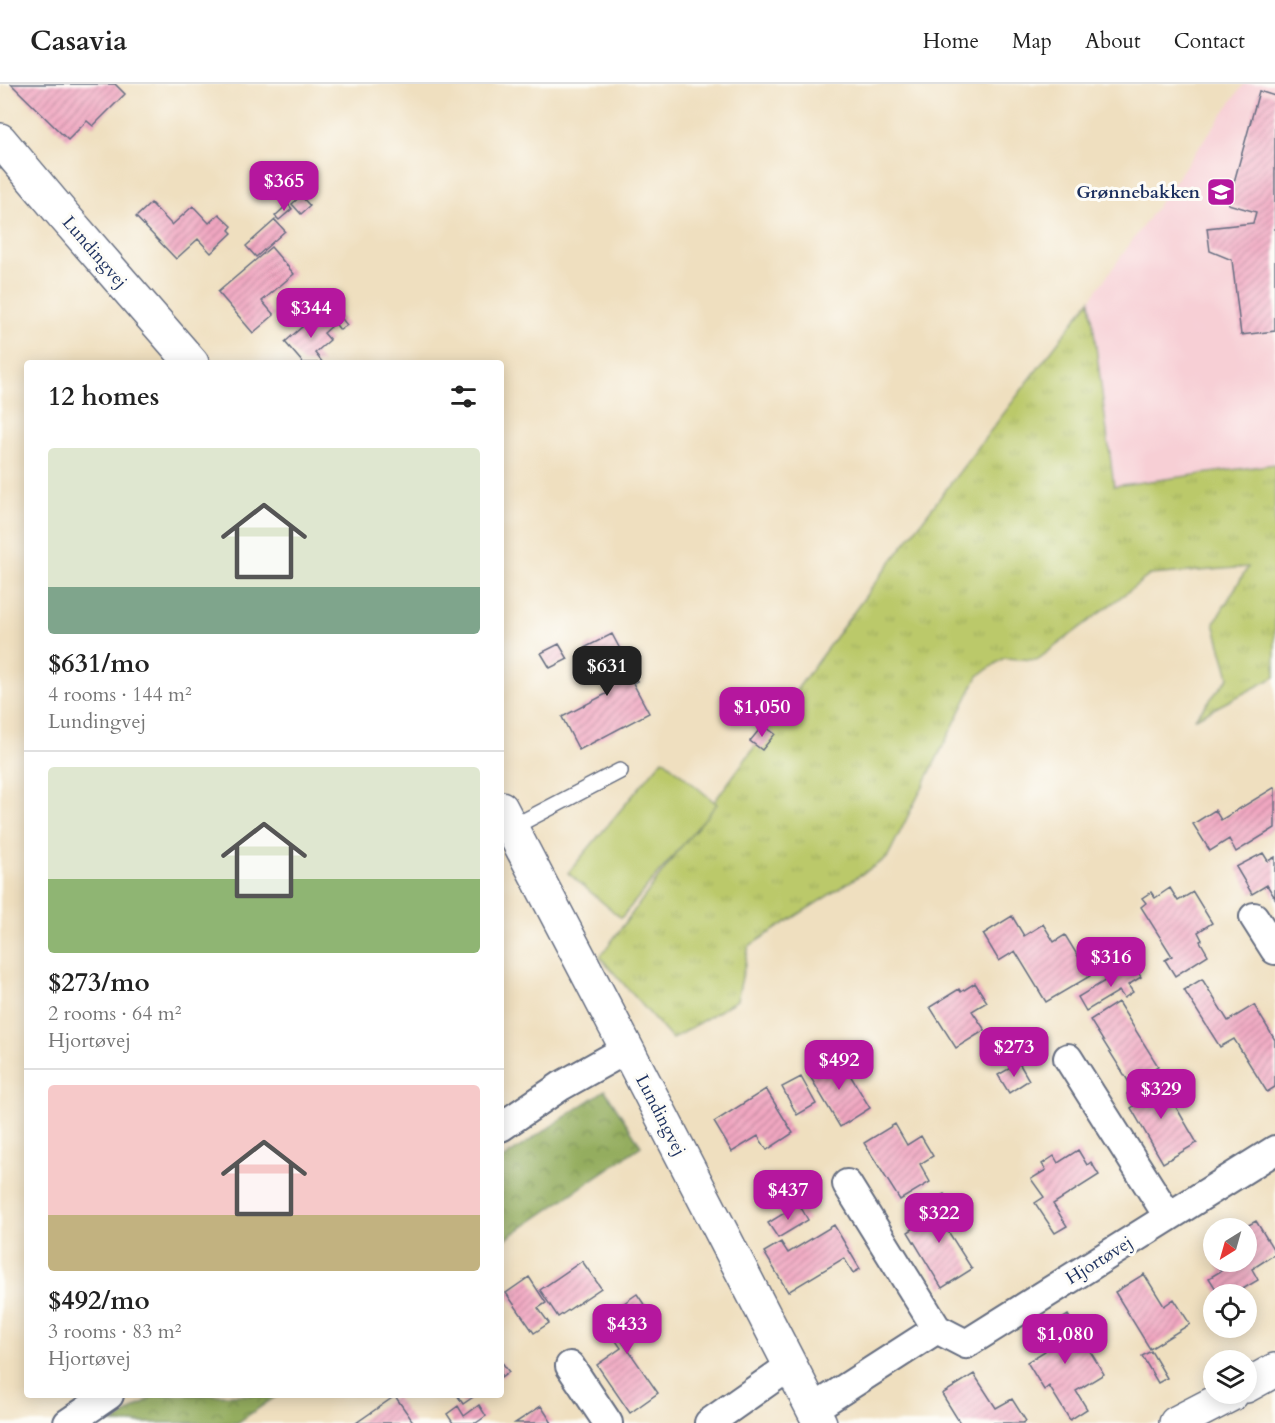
<!DOCTYPE html>
<html lang="en">
<head>
<meta charset="utf-8">
<style>
	body { margin:0; font-family:Cardo,serif; background:#f2f2f2; color:#222; height:100vh; display:flex; flex-direction:column; font-size:22px; white-space:nowrap }
	* { box-sizing:border-box; margin:0 }
	p { font-size:20px; color:#767676 }
	.icon { flex:none; width:33px; height:33px; fill:none; stroke:currentColor; stroke-width:2; stroke-linecap:round; stroke-linejoin:round }
	.map { position:relative; flex:1; overflow:hidden }
	.drawer { position:absolute; left:24px; top:276px; width:480px; height:1038px; display:flex; flex-direction:column; background:#fff; border-radius:6px; box-shadow:0 3px 15px #0003 }
	.drawer>* { flex:none }
	.needle { width:39px; rotate:217deg }
	.tools { position:absolute; left:1203px; top:1134px; display:grid; gap:12px }
	.tools a { display:grid; place-items:center; width:54px; height:54px; border-radius:50%; background:#fff; box-shadow:0 3px 15px #0003; font-size:30px }
	.price { position:absolute; translate:-50% -51px; padding:0 14px; border-radius:12px; background:#b5179e; color:#fff; font-size:20px; line-height:39px; filter:drop-shadow(0 2px 3px #0008) }
	.price::after { content:''; position:absolute; left:50%; top:36px; width:18px; height:14px; margin-left:-9px; background:inherit; clip-path:polygon(0 0,100% 0,50% 100%) }
	.price.selected { background:#222; color:#fff }
	ul { padding:0; list-style:none }
	li { display:grid; align-content:center; gap:12px; height:318px; padding:0 24px }
	li+li { border-top:2px solid #e0e0e0 }
	li span { display:grid; place-items:center; height:186px; border-radius:6px; color:#555 }
	li>.icon { margin-inline-start:auto }
	span .icon { width:108px; height:108px; fill:#fffc; stroke-width:1 }
	li b { font-size:26px }
	h2 { display:flex; justify-content:space-between; align-items:center; height:72px; padding:0 24px; font-size:26px }
	header { display:flex; align-items:center; gap:36px; box-sizing:border-box; height:84px; padding:0 30px; background:#fff; border-bottom:2px solid #e0e0e0 }
	header strong { font-size:28px }
	nav { display:flex; gap:33px; margin-inline-start:auto; font-size:21px }
	.map>svg:first-child { display:block }
</style>
</head>
<body>
<header>
<strong>Casavia</strong>
<nav><a>Home</a><a>Map</a><a>About</a><a>Contact</a></nav>
</header>
<div class="map">
<svg width="1275" height="1339" viewBox="0 0 1275 1339">
	<defs>
		<pattern id="grass-tufts" width="24" height="20" patternUnits="userSpaceOnUse" patternTransform="scale(1.5)"><rect width="24" height="20" fill="#bbc96b"/><path d="M3 7l-1-3M5 7V3M7 7l1-3M15 17l-1-3M17 17v-4M19 17l1-3" fill="none" stroke="#a0ad5f"/></pattern>
		<pattern id="forest-crowns" width="20" height="18" patternUnits="userSpaceOnUse" patternTransform="scale(1.5)"><rect width="20" height="18" fill="#94ad5f"/><path d="M2 6a3 3 0 1 1 6 0M12 15a3 3 0 1 1 6 0" fill="none" stroke="#788d52"/></pattern>
		<pattern id="building-hatch" width="6" height="6" patternUnits="userSpaceOnUse" patternTransform="scale(1.5)"><rect width="6" height="6" fill="#f1a7c1"/><path d="M-1 1l2-2M0 6l6-6M5 7l2-2" fill="none" stroke="#c288a0"/></pattern>
	</defs>
	<rect width="100%" height="100%" fill="#fdfcf7"/>
	<filter id="ink" filterUnits="userSpaceOnUse"><feTurbulence type="fractalNoise" baseFrequency=".0167" numOctaves="2"/><feDisplacementMap in="SourceGraphic" scale="12" xChannelSelector="R" yChannelSelector="G"/><feConvolveMatrix kernelMatrix="1 2 1 2 8 2 1 2 1" color-interpolation-filters="sRGB"/></filter>
	<filter id="wash" filterUnits="userSpaceOnUse"><feTurbulence type="fractalNoise" baseFrequency=".008" numOctaves="4" result="noise"/><feDisplacementMap in="SourceGraphic" scale="24" xChannelSelector="R" yChannelSelector="G"/><feGaussianBlur stdDeviation="1.35" result="paint"/><feColorMatrix in="noise" values="0 0 0 0 0 0 0 0 0 0 0 0 0 0 0 0 0 1.4 0 .05"/><feComposite in="paint" operator="in"/></filter>
	<g filter="url(#wash)">
		<rect width="100%" height="100%" fill="#efdfbf"/>
		<!-- built -->
		<path fill="#f7cfd5" d="M1244,0H1275V380L1114,402L1090,216Z"/>
		<!-- grass -->
		<path fill="url(#grass-tufts)" stroke="#6b7c64" stroke-width="1.5" d="M1090,216L1114,402L1275,380V593L1194,635L1229,593L1214,539L1248,483L1150,491L1037,576L1004,574L978,592L887,774L749,862L737,916L672,955L600,873L881,491Z"/>
		<!-- forest -->
		<path fill="url(#forest-crowns)" stroke="#586e5e" stroke-width="1.5" d="M605,1006L641,1062L501,1158V1076Z
			M155,1311H278L237,1339H113Z"/>
		<!-- pitch -->
		<path fill="#bbc96b" stroke="#6b7c64" stroke-width="1.5" d="M663,675L717,720L621,834L568,789Z"/>
		<g id="blocks">
			<!-- building -->
			<path fill="url(#building-hatch)" d="M11,0H115L125,10L93,42L87,37L68,56Z
				M1259,7L1275,12V247L1241,251L1232,176L1210,167L1207,144L1253,139L1256,128L1228,120Z
				M301,112L310,122L301,130L292,120Z
				M151,119L172,141L193,122L209,139L219,130L232,142L229,146L232,149L211,169L198,155L176,175L136,133Z
				M288,120L292,125L279,136L275,132Z
				M275,136L285,147L256,173L246,162Z
				M271,163L294,190L262,217L274,231L253,249L218,208Z
				M330,220L347,241L340,246L324,225Z
				M321,226L333,241L324,249L330,256L315,269L323,279H303L285,258Z
				M612,550L637,597L633,599L649,629L579,666L562,633L608,609L584,564Z
				M559,560L568,575L550,584L541,569Z
				M763,641L775,650L762,666L750,657Z
				M1275,703V744L1236,768L1229,755L1210,767L1193,740L1215,726L1221,736Z
				M1263,769L1268,777L1275,773V814L1267,801L1252,810L1236,783Z
				M1170,804L1178,817L1193,808L1212,839L1198,848L1202,856L1200,857L1208,871L1175,892L1165,876L1172,872L1141,823L1146,819L1142,814L1151,808L1155,814Z
				M1012,832L1024,852L1043,840L1054,858L1065,851L1090,892L1046,918L1015,867L999,877L983,850Z
				M1133,880L1141,893L1128,901L1133,908L1124,914L1119,907L1086,927L1078,913Z
				M1202,895L1228,937L1254,921L1275,956V1003L1267,1008L1234,955L1220,963L1184,906Z
				M975,899L987,918L972,927L985,946L956,964L930,923L959,905L961,908Z
				M1118,918L1158,982L1130,1000L1090,936Z
				M838,971L870,1024L840,1043L808,989Z
				M1019,979L1029,996L1009,1009L998,991Z
				M1158,992L1197,1059L1163,1079L1131,1024L1134,1022L1127,1010Z
				M801,993L816,1020L797,1031L782,1003Z
				M766,1005L793,1049L767,1066L758,1052L732,1068L714,1038Z
				M895,1040L907,1061L921,1052L933,1072L920,1080L930,1098L900,1116L864,1059Z
				M1078,1066L1087,1081L1091,1078L1099,1091L1053,1120L1067,1142L1055,1149L1035,1119L1044,1113L1031,1095L1046,1086L1042,1080L1054,1072L1058,1079Z
				M944,1110L953,1124L939,1133L972,1185L942,1204L908,1148L925,1137L918,1126Z
				M799,1120L808,1136L778,1154L768,1139Z
				M1256,1137L1275,1168V1170L1252,1185L1258,1196L1236,1209L1237,1210H1219L1209,1194L1221,1187L1215,1178H1246V1144H1243Z
				M834,1141L860,1185L853,1189L844,1174L788,1208L764,1168L781,1158L788,1169Z
				M1214,1163V1176L1208,1166Z
				M582,1177L601,1204L558,1233L540,1206Z
				M1144,1190L1164,1222L1174,1215L1190,1240L1150,1265L1115,1208Z
				M529,1193L546,1219L538,1224L549,1239L534,1249L506,1209Z
				M637,1210L654,1235L622,1257L658,1309L630,1329L597,1281L621,1264L601,1235Z
				M1068,1231L1104,1290L1076,1307L1087,1325L1070,1336L1049,1302L1044,1306L1027,1278L1045,1267L1036,1251Z
				M1151,1267L1167,1294L1158,1299L1142,1272Z
				M501,1277L509,1288L501,1294Z
				M974,1290L996,1324L1012,1315L1026,1337L1023,1339H960L942,1310Z
				M457,1311H476L463,1320Z
				M395,1312L414,1339H356Z
				M479,1321L486,1332L476,1339H453L447,1330L458,1322L464,1332Z
				M541,1322L552,1339H515Z"/>
		</g>
	</g>
	<g filter="url(#ink)">
		<use href="#blocks" fill-opacity="0" stroke="#656d80" stroke-width="1.5"/>
		<g fill="none" stroke-linecap="round" stroke-linejoin="round">
			<!-- service casing -->
			<g stroke="#656d80" stroke-width="18">
				<path id="service" d="M511,744L620,687"/>
			</g>
			<!-- minor casing -->
			<g stroke="#656d80" stroke-width="32">
				<path id="minor" d="M1254,833L1275,866
					M1068,974L1168,1132
					M501,1043L561,1002L627,965
					M847,1100L937,1245
					M570,1282L608,1339
					M813,1325L937,1245L966,1260L1275,1066
					M68,1339L109,1311
					M709,1339L790,1282"/>
			</g>
			<!-- tertiary casing -->
			<g stroke="#656d80" stroke-width="36">
				<path id="tertiary" d="M0,56L64,132L192,279
					M501,724L627,965L820,1339
					M1246,1302L1275,1286
					M1176,1339L1232,1310"/>
			</g>
			<!-- service -->
			<use href="#service" stroke="#fff" stroke-width="15"/>
			<!-- minor -->
			<use href="#minor" stroke="#fff" stroke-width="28"/>
			<!-- tertiary -->
			<use href="#tertiary" stroke="#fff" stroke-width="33"/>
		</g>
	</g>
	<!-- icons -->
	<defs>
		<g id="school-square" transform="scale(1.5)"><rect x="-9" y="-9" width="18" height="18" rx="4" fill="#b5179e" stroke="#fdfcf7"/><path d="M0-5L7-2L0 1L-7-2ZM-4 1L0 2.5L4 1V4Q0 6-4 4Z" fill="#fff"/></g>
	</defs>
	<g fill-rule="evenodd">
		<use href="#school-square" x="1221" y="108"/>
	</g>
	<g text-anchor="middle" stroke-width="6" stroke-linejoin="round" paint-order="stroke">
		<!-- poi labels -->
		<g font-size="18" font-weight="bold" fill="#1b2f5e" stroke="#fdfcf7" text-anchor="end">
			<text x="1200" y="114">Grønnebakken</text>
		</g>
		<!-- street labels -->
		<g font-size="18" fill="#1b2f5e" stroke="#fdfcf7">
			<text transform="translate(95 168) rotate(49)" y="6">Lundingvej</text>
			<text transform="translate(661 1031) rotate(63)" y="6">Lundingvej</text>
			<text transform="translate(1099 1176) rotate(-32)" y="6">Hjortøvej</text>
		</g>
	</g>
</svg>
<div class="tools">
<a><svg class="needle" viewBox="-14 -14 28 28"><path d="M0-13l5 13h-10z" fill="#e53935"/><path d="M0 13l5-13h-10z" fill="#767676"/></svg></a>
<a><svg class="icon" aria-label="locate" viewBox="0 0 24 24"><circle cx="12" cy="12" r="6"/><path d="M12 2v4M12 18v4M2 12h4M18 12h4"/></svg></a>
<a><svg class="icon" aria-label="layers" viewBox="0 0 24 24"><path d="M12 4l9 5-9 5-9-5zM3 14l9 5 9-5"/></svg></a>
</div>
<b class="price" style="left:284px;top:128px">$365</b>
<b class="price" style="left:311px;top:255px">$344</b>
<b class="price selected" style="left:607px;top:613px">$631</b>
<b class="price" style="left:762px;top:654px">$1,050</b>
<b class="price" style="left:1111px;top:904px">$316</b>
<b class="price" style="left:1014px;top:994px">$273</b>
<b class="price" style="left:839px;top:1007px">$492</b>
<b class="price" style="left:1161px;top:1036px">$329</b>
<b class="price" style="left:788px;top:1137px">$437</b>
<b class="price" style="left:939px;top:1160px">$322</b>
<b class="price" style="left:627px;top:1271px">$433</b>
<b class="price" style="left:1065px;top:1281px">$1,080</b>
<section class="drawer">
<h2>12 homes<svg class="icon" aria-label="filters" viewBox="0 0 24 24"><path d="M4 7h16M4 17h16"/><circle cx="9" cy="7" r="2"/><circle cx="15" cy="17" r="2"/></svg></h2>
<ul>
<li><span style="background:linear-gradient(#dfe7d0 75%,#7fa58c 0)"><svg class="icon" aria-label="home" viewBox="0 0 24 24"><path d="M3 11l9-7 9 7M6 9v11h12V9"/></svg></span><div><b>$631/mo</b><p>4 rooms · 144 m²</p><p>Lundingvej</p></div></li>
<li><span style="background:linear-gradient(#dfe7d0 60%,#8fb573 0)"><svg class="icon" aria-label="home" viewBox="0 0 24 24"><path d="M3 11l9-7 9 7M6 9v11h12V9"/></svg></span><div><b>$273/mo</b><p>2 rooms · 64 m²</p><p>Hjortøvej</p></div></li>
<li><span style="background:linear-gradient(#f6c9c9 70%,#c2b280 0)"><svg class="icon" aria-label="home" viewBox="0 0 24 24"><path d="M3 11l9-7 9 7M6 9v11h12V9"/></svg></span><div><b>$492/mo</b><p>3 rooms · 83 m²</p><p>Hjortøvej</p></div></li>
</ul>
</section>
</div>
</body>
</html>
